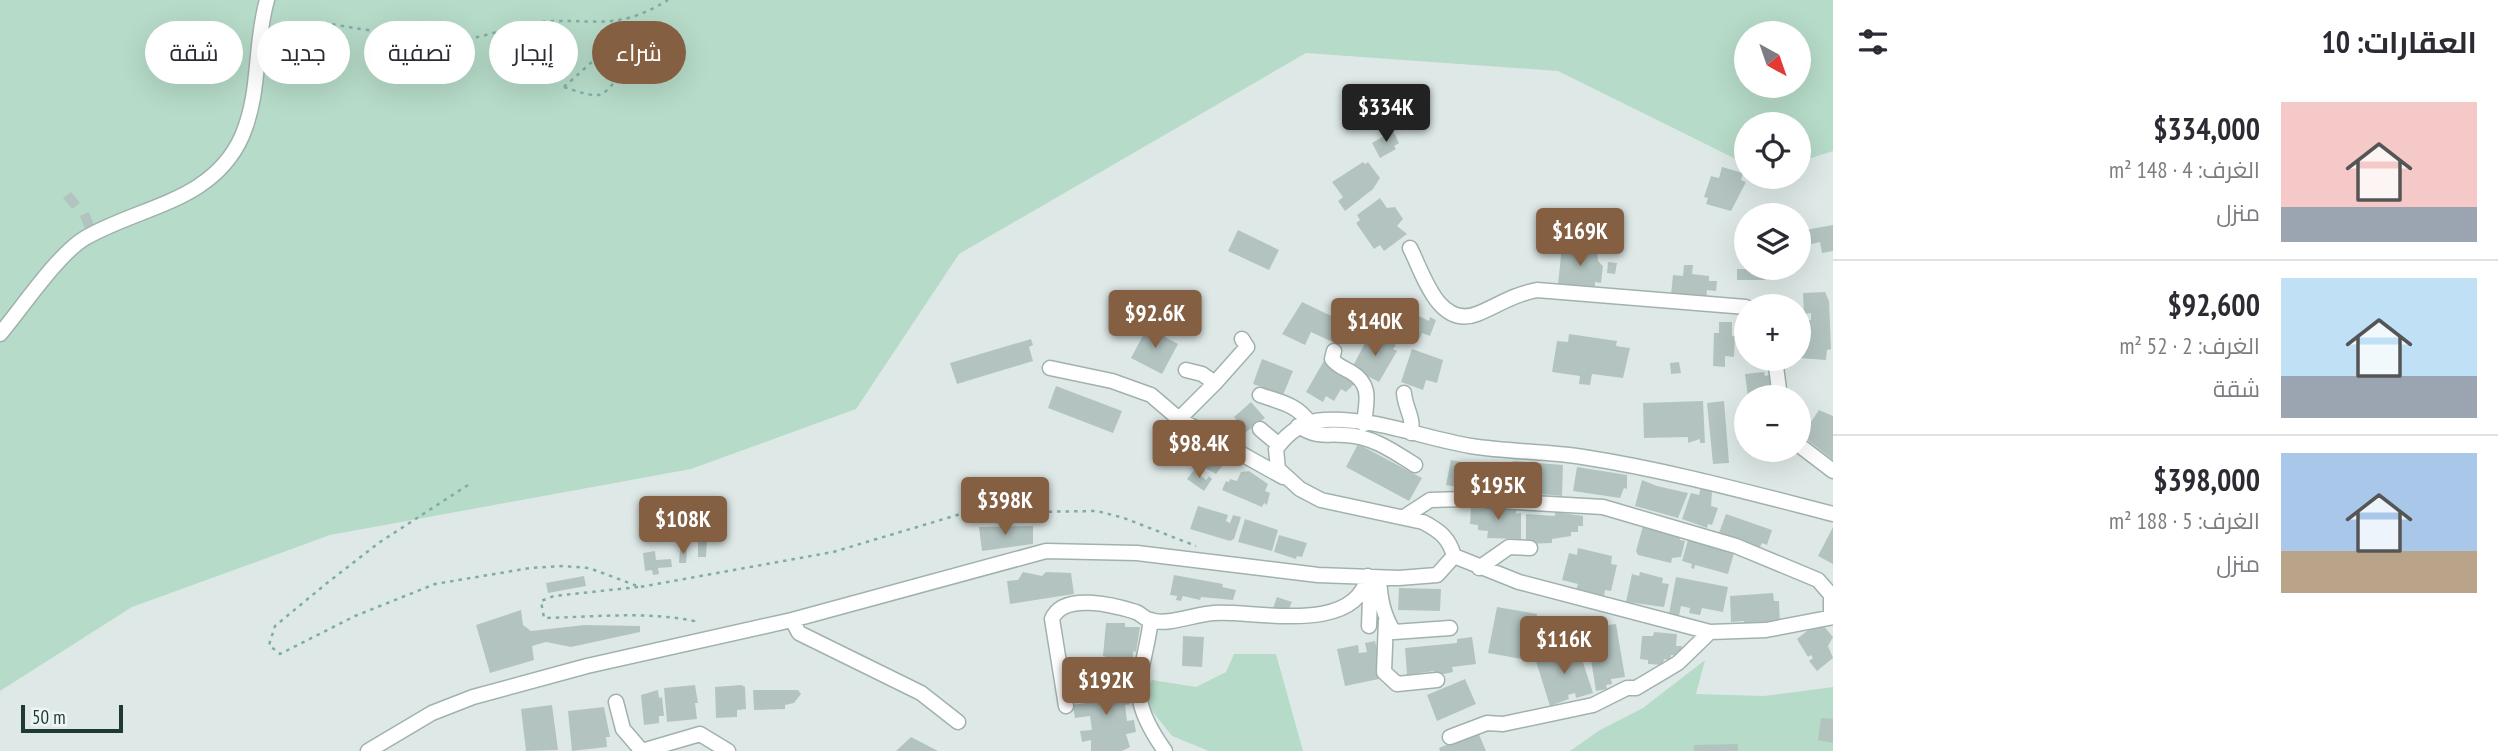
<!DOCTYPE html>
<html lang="ar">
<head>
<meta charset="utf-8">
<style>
	body { margin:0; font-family:"PT Sans Narrow",Cairo,sans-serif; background:#f7f7f7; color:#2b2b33; direction:rtl; height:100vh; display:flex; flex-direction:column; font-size:26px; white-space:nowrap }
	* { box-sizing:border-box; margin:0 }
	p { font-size:23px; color:#7c7c81 }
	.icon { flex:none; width:38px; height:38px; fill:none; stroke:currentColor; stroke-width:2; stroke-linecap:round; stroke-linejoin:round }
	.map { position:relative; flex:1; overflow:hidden; direction:ltr }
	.drawer { display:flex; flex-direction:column; background:#fff; width:665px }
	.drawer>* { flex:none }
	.top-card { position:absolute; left:21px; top:21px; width:665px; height:63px; direction:rtl; display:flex; gap:14px }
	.needle { width:46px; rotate:140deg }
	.tools { position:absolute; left:1734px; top:21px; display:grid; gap:14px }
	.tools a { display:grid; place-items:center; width:77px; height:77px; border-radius:50%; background:#fff; box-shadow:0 7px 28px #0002; font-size:35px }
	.scale { position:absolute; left:21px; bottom:18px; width:102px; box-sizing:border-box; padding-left:7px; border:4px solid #1f3937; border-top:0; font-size:19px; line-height:24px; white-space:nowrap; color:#1f3937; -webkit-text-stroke:5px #eef6f4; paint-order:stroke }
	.price { position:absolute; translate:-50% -60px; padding:0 16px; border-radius:7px; background:#845f42; color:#fff; font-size:23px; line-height:46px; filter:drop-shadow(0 2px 4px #0008) }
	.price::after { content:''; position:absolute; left:50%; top:42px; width:21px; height:16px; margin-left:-10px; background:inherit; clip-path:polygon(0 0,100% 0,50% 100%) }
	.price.active { background:#222; color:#fff }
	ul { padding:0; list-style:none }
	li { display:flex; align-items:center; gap:21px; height:175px; padding:0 21px }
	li+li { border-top:2px solid #e1e1e2 }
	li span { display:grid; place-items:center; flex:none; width:196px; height:140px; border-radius:0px; color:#555 }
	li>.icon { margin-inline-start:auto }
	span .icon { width:84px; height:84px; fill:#fffc; stroke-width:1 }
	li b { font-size:30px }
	h2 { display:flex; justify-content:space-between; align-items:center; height:84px; padding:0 21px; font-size:30px }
	.chip { padding:0 24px; border-radius:32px; background:#fff; box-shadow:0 7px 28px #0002; font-size:24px; line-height:63px }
	.chip.active { background:#845f42; color:#fff }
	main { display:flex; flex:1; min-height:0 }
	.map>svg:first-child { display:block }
</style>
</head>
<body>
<main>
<section class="drawer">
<h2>العقارات: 10<svg class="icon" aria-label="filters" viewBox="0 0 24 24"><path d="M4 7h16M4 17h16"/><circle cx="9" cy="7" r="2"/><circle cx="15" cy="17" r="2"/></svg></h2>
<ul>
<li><span style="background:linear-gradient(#f6c9c9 75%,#9aa5b1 0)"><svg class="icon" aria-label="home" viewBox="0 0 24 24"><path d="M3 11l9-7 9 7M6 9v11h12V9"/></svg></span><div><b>$334,000</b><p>الغرف: 4 · 148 m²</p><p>منزل</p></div></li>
<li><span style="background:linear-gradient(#bfe0f5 70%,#9aa5b1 0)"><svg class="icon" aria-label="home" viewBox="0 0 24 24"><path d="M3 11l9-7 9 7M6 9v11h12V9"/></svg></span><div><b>$92,600</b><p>الغرف: 2 · 52 m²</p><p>شقة</p></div></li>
<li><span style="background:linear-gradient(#a9c7e8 70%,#b9a48a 0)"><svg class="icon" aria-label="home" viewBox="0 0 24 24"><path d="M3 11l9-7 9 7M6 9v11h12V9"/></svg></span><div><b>$398,000</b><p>الغرف: 5 · 188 m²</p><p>منزل</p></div></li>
</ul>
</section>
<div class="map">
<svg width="1833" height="751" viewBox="0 0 1833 751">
	<rect width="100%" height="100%" fill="#dee9e7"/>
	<!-- green -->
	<path fill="#b6dbc8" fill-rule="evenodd" d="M0,0H1833V151L1799,162V124H1746V164L1558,71L1306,53L959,254L856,409L691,469L330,535L132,607L0,691ZM1746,33H1799V86H1746Z
		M1234,654H1276L1303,751H1209L1172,736L1141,697L1152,680L1196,687L1226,672Z
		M1705,660L1696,694L1764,696L1833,687V751H1570L1600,730L1643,708Z"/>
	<!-- building -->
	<path fill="#b3c4c0" d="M1393,131L1399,143L1394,146L1396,149L1380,158L1372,143Z
		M1363,162L1365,164L1368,162L1380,178L1373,189L1345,211L1338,201L1343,197L1332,182Z
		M1722,167L1743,173L1741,180L1746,182L1731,211L1706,204L1708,198L1704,197L1711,176L1719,178Z
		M71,192L80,203L72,209L63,198Z
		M1380,198L1387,208L1395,207L1403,219L1397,226L1407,234L1384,251L1380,245L1374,249L1356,223L1360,220L1357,215Z
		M89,212L95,228L86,231L80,216Z
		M1833,225V251L1822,253L1820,242L1808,245L1805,230Z
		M1238,230L1279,250L1269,270L1228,251Z
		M1562,246L1597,250L1598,261L1603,266L1601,283L1595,282V289L1558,285Z
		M1608,262L1617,263L1615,274L1607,273Z
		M1684,265H1693L1692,274L1709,276V281H1717L1716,291L1707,290L1706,301L1671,295L1673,275L1683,276Z
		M1737,269H1765V280H1737Z
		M1825,292L1829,301L1831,349L1827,350L1826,360L1799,358V347H1807L1805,321L1811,320V313L1804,314L1803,293Z
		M1302,302L1344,322L1342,326L1347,328L1339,345L1311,332L1305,345L1282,334Z
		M1390,302L1429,321L1430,317L1436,320L1430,336L1422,333L1420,338L1384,323L1383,318Z
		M1719,322H1732V336H1735L1734,357L1725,356V367L1713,366L1714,333H1719Z
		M1157,326L1168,331L1165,337L1178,344L1162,374L1131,358L1146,330L1153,333Z
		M1376,334L1396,345L1393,349L1397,351L1379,382L1352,368L1366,341L1371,344Z
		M1569,334L1617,341L1616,346L1630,348L1623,378L1592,374L1590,385L1579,384L1580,376L1552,372L1557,341L1568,342Z
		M1031,339L1033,345L1029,347L1033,361L957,384L950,363Z
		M1412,349L1443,360L1437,383L1426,380L1423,390L1401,382Z
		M1262,359L1293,371L1283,395L1253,384Z
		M1325,359L1349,373L1355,383L1346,392L1341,389L1334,401L1326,396L1323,402L1306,392Z
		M1679,362L1681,373L1671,374L1670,363Z
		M1764,372L1765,376L1770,375L1773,397H1748L1745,374Z
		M1056,386L1122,411L1113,433L1048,408Z
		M1703,401L1705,443H1700V439L1688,443V437L1644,438L1643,403Z
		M1724,401L1729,463L1713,464L1707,403Z
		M1251,402L1265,418L1246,432L1234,417Z
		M1819,410L1833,416V460L1805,438L1808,433L1805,431Z
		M1196,432L1231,454L1216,474L1183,455Z
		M1358,444L1422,478L1409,501L1346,467Z
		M1451,460L1502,470L1494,498L1463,492V488L1446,485Z
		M1513,461L1563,465L1562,496L1510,491Z
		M1577,467L1627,475V489L1624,488L1620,498L1573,491Z
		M1194,470L1206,480L1209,476L1212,479L1204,491L1187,479Z
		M1249,471L1268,484L1265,491L1270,493L1267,505L1264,503L1262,507L1222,490L1226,481L1229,482L1230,479L1237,481L1241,472Z
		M1642,480L1657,486L1688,493L1678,518L1635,506Z
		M1701,487L1712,491L1711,506L1718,508L1712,525L1708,524L1707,528L1682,519L1691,493L1699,495Z
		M1198,506L1228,515L1226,521L1230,523L1233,515L1241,517L1234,539L1230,541L1190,529Z
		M1485,506L1516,510V514L1521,513V539L1487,538L1488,531L1478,530V525L1470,524L1471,508L1485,509Z
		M1555,512L1583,516V526H1578V532H1571V536L1552,539V543L1526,544V514L1555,516Z
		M1726,514L1772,530L1767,545L1762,543L1760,547L1719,533Z
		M1245,519L1278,530L1272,551L1238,542Z
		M1033,526V544L982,551L979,527Z
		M1643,526L1681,536L1680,540L1685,541L1681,557L1672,558L1671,563L1638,555L1636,551Z
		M1833,527V564L1818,556Z
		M1279,535L1307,543L1302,557L1297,556L1296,559L1274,552Z
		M1688,540L1734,553L1728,574L1695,565L1694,569L1691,568L1692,564L1682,561Z
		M698,541H707L706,557H698Z
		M1578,548L1612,556L1611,564L1617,565L1611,591L1605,590L1604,597L1576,590L1578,584L1562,580L1569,553L1577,555Z
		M680,549H687L686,563H679Z
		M655,551L656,560L671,559L672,567L658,568L659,574L653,575L652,570L645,571L643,553Z
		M1023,572L1042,576L1046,572L1071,573L1074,594L1010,604L1007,581L1018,580Z
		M1640,572L1663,578L1662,583L1669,584L1664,607L1626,602L1632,574L1639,576Z
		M1174,575L1223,584L1222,587L1236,590L1233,600L1201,597L1200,600L1183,596L1181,601L1176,600L1177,596L1170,595Z
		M584,576L586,586L548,593L546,583Z
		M1676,577L1728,587L1723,612L1702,608L1700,615L1689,613L1690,608L1681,606L1679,616L1669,614Z
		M1399,588L1441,589L1440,611L1398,610Z
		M1773,593L1774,601H1779L1780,625L1744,627V621L1731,622L1730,596Z
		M1277,597L1292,602L1289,609L1273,608Z
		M1497,607L1537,614L1528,660L1488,653Z
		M521,610L523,625L531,631L584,625L640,626V632L571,647L546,642L532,646L534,660L490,673L476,625Z
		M1106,623H1125V627H1140L1136,652L1133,651V657H1125V663L1103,656Z
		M1817,623L1822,624L1833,637L1828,646L1833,658L1817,671L1809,661L1813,658L1811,655L1808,657L1797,639Z
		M1616,624L1625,677L1611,679L1612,684L1606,685L1607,689L1596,691L1586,628Z
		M1654,632L1677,634L1676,646H1682L1681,656L1671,655L1670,660L1664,659L1663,665L1648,664V660L1640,659L1642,636H1653Z
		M1183,636L1204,637L1202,667L1182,666Z
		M1472,637L1476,664L1452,667L1453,672L1444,674L1435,675L1434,671L1407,675L1405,648L1457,643V639Z
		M1375,641L1384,678L1345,686L1337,649L1358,645L1359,653L1367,652L1365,643Z
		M1578,647L1593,693L1576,698L1575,693L1568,695L1569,699L1550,706L1536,661Z
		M1100,677V681L1108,679V683L1116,682L1121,696L1128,695L1130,704L1125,705L1127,721L1134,720L1136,732L1126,734L1130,747L1122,751H1091V740L1082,742L1080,731L1092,730L1090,716L1075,718L1073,705L1091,702L1090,692L1085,693L1083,680Z
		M1465,679L1476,704L1437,721L1427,695Z
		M695,685L698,703H695L697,719L667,722L664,688Z
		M741,685L745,687L746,709L737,710V717L716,718L715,687Z
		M658,690L659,698L662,697L664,716H659V723L644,725L641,695Z
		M753,690H798L801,694L794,703L785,705V709L754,710Z
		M552,705L558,750L526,751L521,709Z
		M604,707L610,737H606L607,747L572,751L568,711Z
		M1821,718L1833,719V743L1818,740Z
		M1478,732L1486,751H1440L1439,748Z
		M911,737L938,751H896Z
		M1738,744V751H1694V745Z"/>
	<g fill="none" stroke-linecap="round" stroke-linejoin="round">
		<!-- minor casing -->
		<g stroke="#a1b1af" stroke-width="17">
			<path id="minor" d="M1410,248C1423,273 1438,329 1477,314C1499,305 1512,295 1537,290L1746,307
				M0,334C22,308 58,254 85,238C140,206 213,202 242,136C261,92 254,45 267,0
				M1334,351L1332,359C1337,366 1344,368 1351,372C1373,385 1366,403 1364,424
				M1775,359L1780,397
				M1050,368L1112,381L1151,395L1179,419L1283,477
				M1215,383L1247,347L1242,339
				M1404,393C1405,408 1414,417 1411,433
				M1260,395C1280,402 1296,404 1309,422
				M1179,419L1215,383L1202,374L1186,370
				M1298,426C1321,439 1321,433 1345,435C1372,436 1393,451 1415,465
				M1260,429L1279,445
				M1799,445L1833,471
				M1404,517L1430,500L1464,499L1603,507L1736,546L1818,580L1831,595V617
				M1454,556L1519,582L1710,632L1766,630L1833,617
				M1479,568L1509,547L1530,548
				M1379,578C1380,598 1383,615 1394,632L1450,628
				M1366,586L1370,598L1369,626
				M792,620L799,633L921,693L958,722
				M1151,620C1142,683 1124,693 1165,751
				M1386,620L1384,672L1397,684L1437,680
				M616,702L623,729L642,751
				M1066,706L1052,619C1063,592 1114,605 1136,612C1141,614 1145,619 1150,620C1168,626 1195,614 1214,613C1255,610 1355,636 1368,576
				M1450,737L1487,723L1503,724L1593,705L1627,688H1636L1678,663L1710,632
				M368,751L432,713L473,697L587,666L792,620L1046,551L1137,553L1318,575L1399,578L1437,575L1454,556C1449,538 1440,531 1423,522L1321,500L1300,489L1278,469L1276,449C1288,432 1303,421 1324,420C1373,417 1423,438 1471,446C1508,452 1546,451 1583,457C1667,470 1751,493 1833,514
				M642,751L700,734L728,751"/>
		</g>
		<!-- path -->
		<path stroke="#7eada9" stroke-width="2.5" stroke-dasharray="3.5 5" stroke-linecap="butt" d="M274,31C314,16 329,25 368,30C396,34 426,37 454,39C480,41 507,26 533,23C590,15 611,35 668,0
			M564,87C608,102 600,97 627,67C635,59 645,53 653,46L623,24
			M564,87L593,61L623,24
			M468,485L380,542L327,583L275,626L269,645L280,654L355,616L435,584L530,568L563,566L589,568L640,587L833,552L964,513L1097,511L1124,518L1196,546
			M638,587L554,596L541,601L544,618C594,617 645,611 694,621L696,626"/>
		<!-- minor -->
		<use href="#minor" stroke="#fff" stroke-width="14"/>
	</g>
</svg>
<div class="tools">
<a><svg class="needle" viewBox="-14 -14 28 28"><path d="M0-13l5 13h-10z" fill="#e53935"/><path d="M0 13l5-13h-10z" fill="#7c7c81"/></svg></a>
<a><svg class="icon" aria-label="locate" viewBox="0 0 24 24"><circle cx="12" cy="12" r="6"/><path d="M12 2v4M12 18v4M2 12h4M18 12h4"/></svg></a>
<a><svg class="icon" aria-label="layers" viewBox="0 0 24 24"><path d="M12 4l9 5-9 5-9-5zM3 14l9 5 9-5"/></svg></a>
<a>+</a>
<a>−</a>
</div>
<div class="scale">50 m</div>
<b class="price active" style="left:1386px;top:144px">$334K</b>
<b class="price" style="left:1580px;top:268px">$169K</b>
<b class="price" style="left:1155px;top:350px">$92.6K</b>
<b class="price" style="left:1375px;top:358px">$140K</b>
<b class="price" style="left:1199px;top:480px">$98.4K</b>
<b class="price" style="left:1498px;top:522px">$195K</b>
<b class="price" style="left:1005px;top:537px">$398K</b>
<b class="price" style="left:683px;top:556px">$108K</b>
<b class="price" style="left:1564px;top:676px">$116K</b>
<b class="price" style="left:1106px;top:717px">$192K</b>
<div class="top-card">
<a class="chip active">شراء</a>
<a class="chip">إيجار</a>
<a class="chip">تصفية</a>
<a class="chip">جديد</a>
<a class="chip">شقة</a>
</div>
</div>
</main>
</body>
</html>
